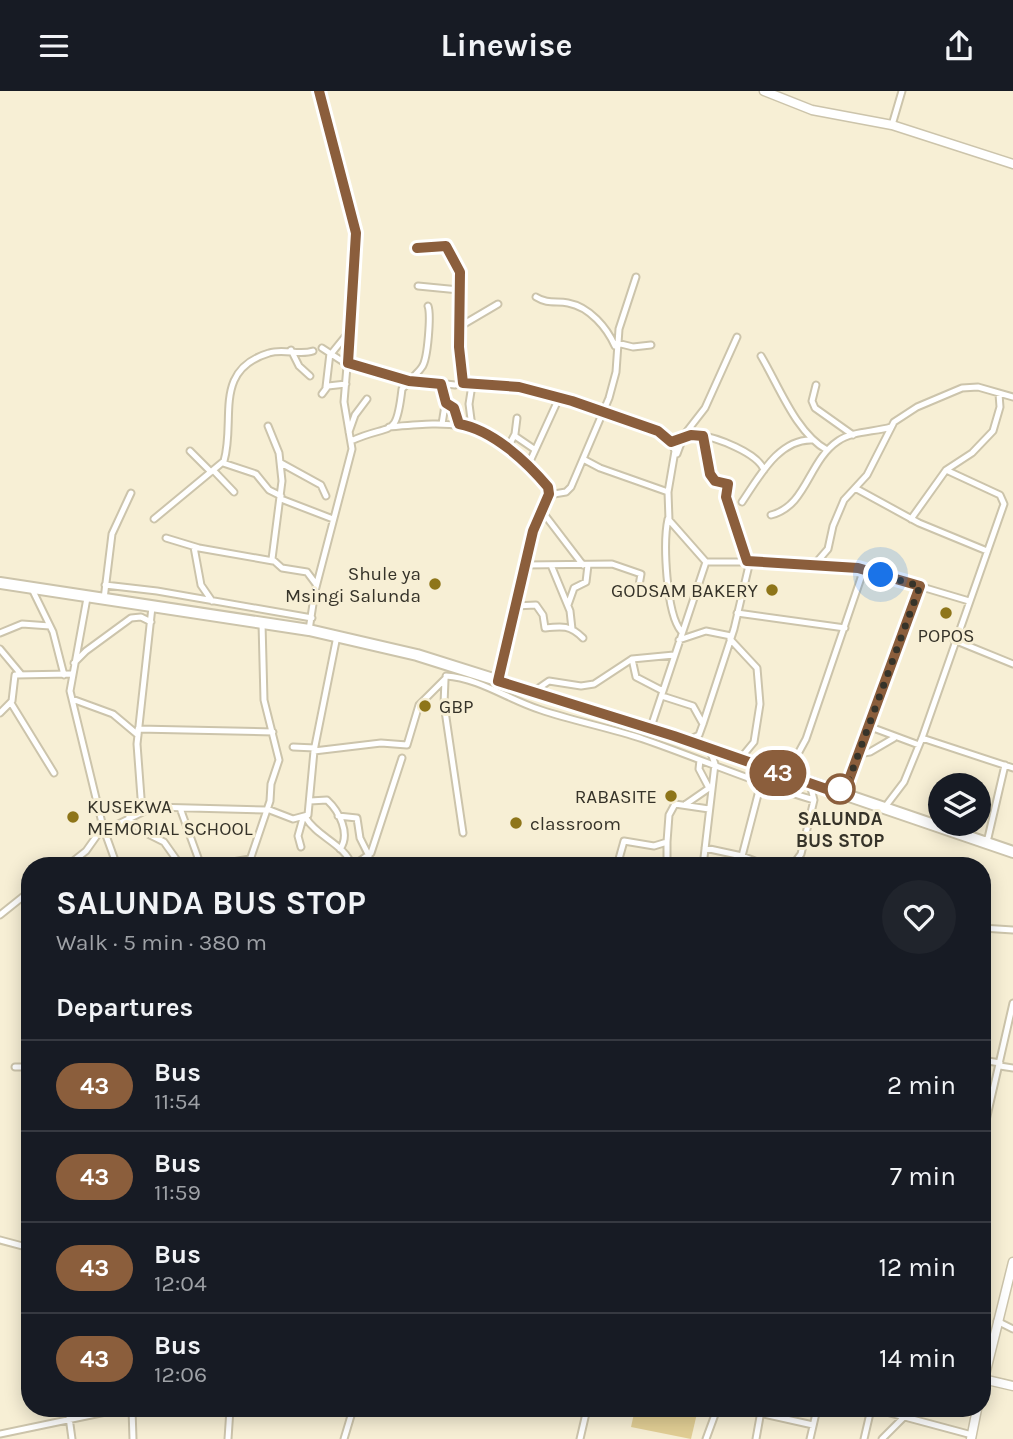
<!DOCTYPE html>
<meta charset="utf-8">
<style>
body{margin:0;font-family:Karla,sans-serif;background:#20242c;color:#f1f3f6;height:100vh;display:flex;flex-direction:column;font-size:26px;white-space:nowrap}
*{box-sizing:border-box;margin:0}
p{font-size:23px;color:#9ea1a6}
.icon{flex:none;width:38px;height:38px;fill:none;stroke:currentColor;stroke-width:2;stroke-linecap:round;stroke-linejoin:round}
.map{position:relative;flex:1;overflow:hidden}
.panel{position:absolute;left:21px;top:766px;width:970px;height:560px;display:flex;flex-direction:column;background:#171b24;border-radius:28px;box-shadow:0 4px 18px #0003}
.panel>*{flex:none}
.badge{padding:0 14px;border-radius:23px;font-size:24px;line-height:46px}
.fabs{position:absolute;left:928px;top:682px;display:grid;gap:14px}
.fabs a{display:grid;place-items:center;width:63px;height:63px;border-radius:50%;background:#171b24;box-shadow:0 4px 18px #0003;font-size:35px}
.you{position:absolute;width:35px;height:35px;margin:-18px;border:5px solid #fff;border-radius:50%;background:#1a73e8;box-shadow:0 0 0 10px #1a73e833}
.map>.badge{position:absolute;translate:-50% -50%;box-shadow:0 0 0 4px #fff}
h2{padding:0 35px;font-size:26px;line-height:63px}
.round{display:grid;place-items:center;flex:none;width:74px;height:74px;border-radius:37px;background:#20242c}
.overview{display:flex;align-items:center;justify-content:space-between;height:119px;padding:0 35px}
h1{font-size:33px;font-weight:700;line-height:52px}
ul{padding:0;list-style:none}
li{display:flex;align-items:center;gap:21px;height:91px;padding:0 35px;border-top:2px solid #363941}
li div{flex:1}
li b{display:block;font-size:26px}
li em{font-style:normal}
li .badge{min-width:77px;font-weight:700;text-align:center}
header{display:flex;justify-content:space-between;align-items:center;height:91px;padding:0 35px;background:#171b24;font-size:32px;font-weight:700}
.map>svg:first-child{display:block}
</style>
<header><svg class="icon" aria-label="menu" viewBox="0 0 24 24"><path d="M4 6h16M4 12h16M4 18h16"/></svg>Linewise<svg class="icon" aria-label="share" viewBox="0 0 24 24"><path d="M12 15V3M7 8l5-5 5 5M5 13v7h14v-7"/></svg></header>
<div class="map">
<svg width="1013" height="1348" viewBox="0 0 1013 1348">
<rect width="100%" height="100%" fill="#f7efd5"/>
<path fill="#e1ce94" d="M 635,1318 L 698,1318 L 691,1348 L 631,1336 Z"/>
<g fill="none" stroke-linecap="round" stroke-linejoin="round">
<defs>
<path id="street" d="M 892,34 L 902,0
M 418,195 L 459,199
M 536,206 C 547,213 556,210 568,212 C 590,216 607,237 615,255
M 464,233 L 498,213
M 617,252 L 633,256 L 651,254
M 322,257 L 348,274
M 291,259 L 299,275 L 310,285
M 331,263 L 348,242
M 761,265 C 779,295 796,342 827,359
M 348,272 L 409,290
M 411,289 C 414,284 419,281 422,276 C 428,268 431,223 428,215
M 463,292 L 519,296 L 603,319 L 658,340 L 671,350 L 675,360 L 668,401 L 669,429 L 706,471
M 441,293 L 446,308 L 442,333
M 472,294 L 469,313 L 472,336
M 816,294 L 812,310 L 815,317 L 853,344
M 326,296 L 330,262
M 322,303 L 328,295 L 346,293
M 446,312 L 454,317 L 459,333
M 268,335 L 279,362 L 282,390 L 272,468 L 282,477 L 307,481 L 316,493
M 389,336 C 449,331 474,327 520,370 C 529,379 540,387 548,396 L 549,403 L 533,440 L 498,590
M 349,341 L 355,324 L 367,308
M 515,345 L 534,358
M 703,345 L 710,383 L 715,389 L 728,393 L 726,406 L 747,470
M 351,350 C 392,331 396,350 402,298 L 411,289 L 455,294 L 464,291 C 464,280 460,269 459,258 C 458,228 469,179 446,155 L 417,157
M 671,350 C 680,349 689,343 698,344 C 716,346 758,362 764,379
M 507,358 L 515,343 L 517,327
M 190,360 L 211,381
M 677,363 L 684,344 L 705,317 L 737,246
M 583,368 L 600,377 L 668,401
M 223,372 L 256,383 L 269,399 L 281,405
M 281,372 L 321,394 L 326,405
M 527,377 L 559,307
M 214,380 L 234,401
M 855,397 L 919,432 L 987,460
M 548,404 L 566,401 L 571,396 L 609,307 L 616,281 L 619,238 L 636,186
M 281,408 L 333,428
M 742,411 C 759,386 779,347 813,349
M 541,419 L 583,474
M 771,424 C 807,415 808,370 838,350 C 852,340 875,341 891,336
M 154,428 L 224,370 C 236,329 212,279 269,262 C 284,257 299,265 313,260
M 668,428 C 663,451 666,522 681,540
M 911,428 L 946,379 L 972,362 L 993,340 L 1000,316 L 999,303
M 166,447 L 199,457 L 273,470
M 194,456 L 201,494 L 212,510
M 815,473 L 828,458 L 833,435 L 844,409 L 867,384 L 894,331 L 917,316 L 962,297 L 978,296 L 1013,306
M 525,474 L 612,473 L 641,483 L 638,500
M 551,474 L 570,520 L 572,538
M 105,494 L 157,500 L 312,527
M 32,498 L 53,541 L 64,584
M 87,507 L 70,600 L 103,736 L 117,775
M 104,508 L 112,443 L 131,402
M 568,514 L 574,497 L 586,491 L 588,474
M 515,515 L 536,514 L 543,524 L 545,537 C 562,535 570,534 583,547
M 737,522 L 845,537
M 309,539 L 315,500 L 352,358 L 344,311 L 357,156 L 352,120 L 319,0
M 0,542 L 22,533 L 50,535
M 730,548 L 757,577 L 760,613 L 754,651 L 740,668
M 679,549 L 706,540 L 731,545
M 954,549 L 1013,573
M 0,558 L 20,582
M 632,568 L 636,586 L 663,600
M 74,572 L 86,560 L 131,527 L 141,526 L 151,531
M 446,585 C 479,587 509,609 541,619 C 574,630 610,637 643,648 C 701,668 755,692 814,709
M 445,589 L 444,613 L 463,742
M 533,601 L 549,590 L 581,595 L 594,593 L 632,568 L 674,564
M 662,605 L 693,615 L 703,633
M 72,608 L 113,623 L 138,644
M 11,612 L 54,682
M 0,622 L 12,610 L 15,584 L 71,583
M 868,635 L 919,654
M 138,638 L 273,641
M 650,639 L 706,471 L 789,471 L 858,477 L 969,510
M 922,647 L 1013,677
M 691,648 L 699,644 L 703,633 L 734,538 L 750,470
M 293,656 L 315,657
M 314,660 L 381,652 L 407,654 L 419,614 L 445,588
M 858,663 L 870,661 L 894,647
M 700,669 L 699,678 L 709,697
M 787,683 L 806,648 L 864,478
M 837,700 L 847,694 L 920,495
M 310,710 L 327,709 C 339,720 351,743 340,758
M 686,713 L 712,695
M 885,716 L 904,691 L 922,647 L 1004,413 L 1000,404 L 946,379
M 180,717 L 201,775
M 267,718 L 293,728 L 308,724 L 314,660 L 337,545
M 142,720 L 137,653 L 152,516
M 338,725 L 357,727 L 360,747 L 369,765
M 129,726 L 140,739 L 164,751 L 181,775
M 306,727 C 317,746 345,753 352,775
M 104,740 L 153,716 L 266,719
M 982,749 L 988,747 L 1005,674
M 301,756 L 298,745 L 303,727
M 705,757 L 742,765 L 768,775
M 742,765 L 761,692
M 67,775 L 86,760 L 103,736
M 209,775 L 250,768
M 248,775 L 270,710 L 271,693 L 279,669 L 264,609 L 262,532
M 353,775 L 371,762 L 402,667
M 617,775 L 624,750 L 654,755 L 667,751 L 669,724 L 675,713 L 709,718
M 667,775 L 667,751
M 703,775 L 715,673 L 709,657
M 792,775 L 801,763 L 814,709 L 810,693
M 0,824 L 30,800
M 982,837 L 1013,839
M 982,969 L 1000,972
M 1000,975 L 1013,977
M 15,976 L 30,976
M 982,1047 L 1013,912
M 0,1149 L 30,1157
M 997,1230 L 1013,1238
M 132,1318 L 133,1348
M 384,1318 L 425,1318
M 741,1318 L 813,1334
M 875,1318 L 972,1344
M 69,1326 L 72,1348
M 0,1343 L 120,1318
M 228,1348 L 230,1318
M 344,1348 L 353,1318
M 580,1348 L 587,1318
M 706,1348 L 717,1318
M 756,1348 L 761,1320
M 810,1348 L 817,1318
M 864,1348 L 871,1318
M 882,1348 L 904,1326"/>
<path id="secondary" d="M 764,0 L 812,19 L 892,34 L 1013,73
M 983,1288 L 1013,1295
M 982,1296 L 1013,1171
M 971,1348 L 977,1318"/>
<path id="highway" d="M 0,492 L 309,539 L 417,564 L 674,645 L 1013,761"/>
</defs>
<use href="#street" stroke="#ccc4ab" stroke-width="9"/>
<use href="#secondary" stroke="#ccc4ab" stroke-width="11"/>
<use href="#highway" stroke="#ccc4ab" stroke-width="14"/>
<use href="#street" stroke="#fff" stroke-width="5"/>
<use href="#secondary" stroke="#fff" stroke-width="8"/>
<use href="#highway" stroke="#fff" stroke-width="10"/>
</g>
<g fill="none" stroke-linecap="round" stroke-linejoin="round">
<defs>
<path id="line" d="M 319,0 L 356,142 L 348,272 L 409,290 L 441,293 L 446,312 L 454,317 L 459,333 C 493,339 527,371 548,396 L 549,403 L 533,440 L 498,590 L 674,645 L 835,701 L 847,694 L 920,495 L 858,477 L 747,470 L 726,406 L 728,393 L 715,390 L 710,383 L 703,345 L 691,344 L 671,351 L 658,340 L 572,310 L 519,296 L 463,292 L 459,256 L 460,181 L 446,155 L 417,157"/>
</defs>
<use href="#line" stroke="#fff" stroke-width="16"/>
<use href="#line" stroke="#8b5e3c" stroke-width="10"/>
<path stroke="#363329" stroke-width="7" stroke-dasharray="0 12.6" d="M 840,698 L 835,701 L 847,694 L 920,495 L 881,484"/>
</g>
<g fill="#8e7519" stroke="#f7efd5" stroke-width="2.5">
<circle cx="435" cy="493" r="7"/>
<circle cx="772" cy="499" r="7"/>
<circle cx="946" cy="522" r="7"/>
<circle cx="425" cy="615" r="7"/>
<circle cx="671" cy="705" r="7"/>
<circle cx="73" cy="726" r="7"/>
<circle cx="516" cy="732" r="7"/>
</g>
<circle fill="#fff" stroke="#8b5e3c" stroke-width="3.5" cx="840" cy="698" r="14"/>
<g text-anchor="middle" stroke-width="6" stroke-linejoin="round" paint-order="stroke">
<g font-size="19" fill="#363329" stroke="#f7efd5" text-anchor="end">
<text x="421" y="489">Shule ya<tspan x="421" dy="22">Msingi Salunda</tspan></text>
<text x="758" y="506">GODSAM BAKERY</text>
<text x="946" y="551" text-anchor="middle">POPOS</text>
<text x="439" y="622" text-anchor="start">GBP</text>
<text x="657" y="712">RABASITE</text>
<text x="87" y="722" text-anchor="start">KUSEKWA<tspan x="87" dy="22">MEMORIAL SCHOOL</tspan></text>
<text x="530" y="739" text-anchor="start">classroom</text>
</g>
<g font-size="19" font-weight="bold" fill="#363329" stroke="#f7efd5">
<text x="840" y="734">SALUNDA<tspan x="840" dy="22">BUS STOP</tspan></text>
</g>
</g>
</svg>
<div class="fabs">
<a><svg class="icon" aria-label="layers" viewBox="0 0 24 24"><path d="M12 4l9 5-9 5-9-5zM3 14l9 5 9-5"/></svg></a>
</div>
<div class="you" style="left:881px;top:484px"></div>
<b class="badge" style="left:778px;top:682px;background:#8b5e3c;color:#fff">43</b>
<section class="panel">
<div class="overview"><div><h1>SALUNDA BUS STOP</h1><p>Walk · 5 min · 380 m</p></div><a class="round"><svg class="icon" aria-label="heart" viewBox="0 0 24 24"><path d="M12 20l-8-8c-3-5 5-10 8-4 3-6 11-1 8 4z"/></svg></a></div>
<h2>Departures</h2>
<ul>
<li><span class="badge" style="background:#8b5e3c;color:#fff">43</span><div><b>Bus</b><p>11:54</p></div><em>2 min</em></li>
<li><span class="badge" style="background:#8b5e3c;color:#fff">43</span><div><b>Bus</b><p>11:59</p></div><em>7 min</em></li>
<li><span class="badge" style="background:#8b5e3c;color:#fff">43</span><div><b>Bus</b><p>12:04</p></div><em>12 min</em></li>
<li><span class="badge" style="background:#8b5e3c;color:#fff">43</span><div><b>Bus</b><p>12:06</p></div><em>14 min</em></li>
</ul>
</section>
</div>
